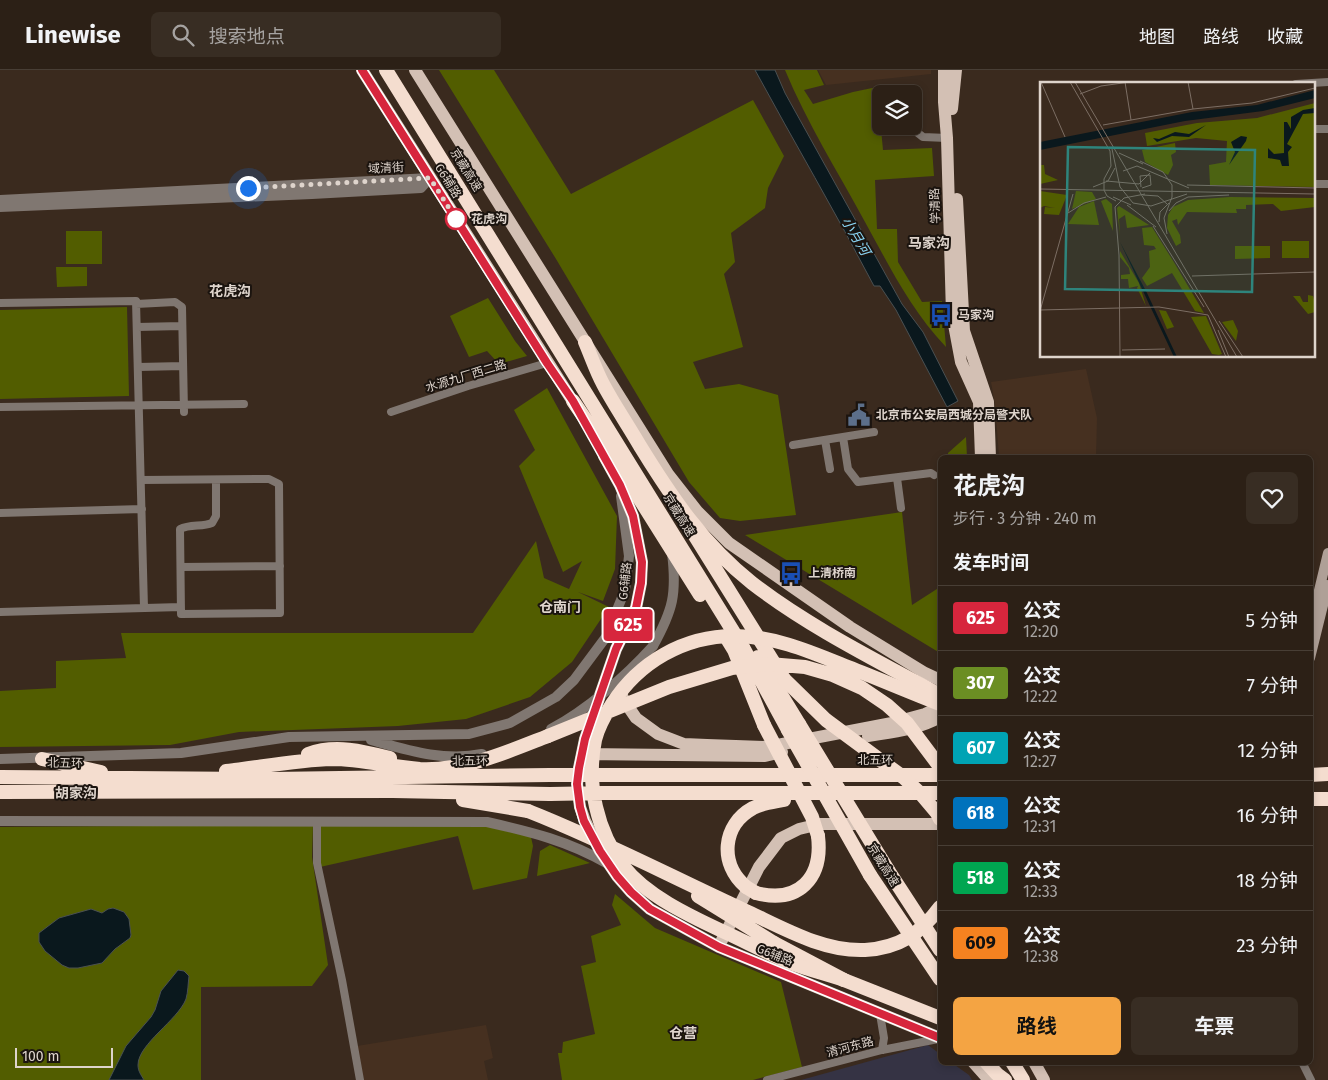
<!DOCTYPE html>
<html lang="zh">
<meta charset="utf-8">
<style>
body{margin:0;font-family:"Fira Sans","Noto Sans SC",sans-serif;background:#382d23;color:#f1f3f6;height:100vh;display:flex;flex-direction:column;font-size:19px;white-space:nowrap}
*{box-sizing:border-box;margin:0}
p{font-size:16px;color:#a6a3a1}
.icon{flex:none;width:28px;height:28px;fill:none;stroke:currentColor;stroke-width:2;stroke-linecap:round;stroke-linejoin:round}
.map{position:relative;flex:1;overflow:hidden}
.details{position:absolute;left:938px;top:385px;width:375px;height:610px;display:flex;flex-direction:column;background:#2c2016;border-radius:8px;box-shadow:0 2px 8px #0003,0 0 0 1px #483e35}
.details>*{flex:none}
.badge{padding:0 10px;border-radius:4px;font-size:18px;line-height:32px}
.controls{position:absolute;left:872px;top:15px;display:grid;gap:10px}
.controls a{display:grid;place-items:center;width:50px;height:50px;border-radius:8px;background:#2c2016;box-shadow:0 2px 8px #0003,0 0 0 1px #483e35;font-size:25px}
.scale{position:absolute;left:15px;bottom:12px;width:98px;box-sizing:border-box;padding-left:5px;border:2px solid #ded4cc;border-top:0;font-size:14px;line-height:18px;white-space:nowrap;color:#ded4cc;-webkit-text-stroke:4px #1b140f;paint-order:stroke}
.you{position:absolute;width:25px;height:25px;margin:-12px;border:4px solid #fff;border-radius:50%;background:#1a73e8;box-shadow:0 0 0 8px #1a73e833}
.map>.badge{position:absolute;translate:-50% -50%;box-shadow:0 0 0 2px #fff}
h2{padding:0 15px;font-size:19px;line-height:45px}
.round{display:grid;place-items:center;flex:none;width:52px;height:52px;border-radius:8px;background:#382d23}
.headline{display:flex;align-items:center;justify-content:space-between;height:85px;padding:0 15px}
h1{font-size:24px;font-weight:700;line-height:38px}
.button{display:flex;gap:10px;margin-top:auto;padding:10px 15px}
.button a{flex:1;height:58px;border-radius:8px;background:#f4a443;color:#111;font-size:20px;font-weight:700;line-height:58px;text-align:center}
.button a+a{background:#382d23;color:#f1f3f6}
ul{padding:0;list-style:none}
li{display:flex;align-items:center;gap:15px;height:65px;padding:0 15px;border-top:1px solid #483e35}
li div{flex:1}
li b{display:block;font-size:19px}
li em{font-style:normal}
li .badge{min-width:55px;font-weight:700;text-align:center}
header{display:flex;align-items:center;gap:30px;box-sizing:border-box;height:70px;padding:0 25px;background:#2c2016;border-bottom:1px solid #483e35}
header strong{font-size:24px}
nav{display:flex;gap:28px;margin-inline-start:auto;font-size:18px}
.search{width:350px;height:45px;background:#382d23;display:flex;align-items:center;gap:12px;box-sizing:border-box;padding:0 18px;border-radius:8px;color:#a6a3a1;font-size:19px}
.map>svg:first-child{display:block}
</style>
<header>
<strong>Linewise</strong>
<div class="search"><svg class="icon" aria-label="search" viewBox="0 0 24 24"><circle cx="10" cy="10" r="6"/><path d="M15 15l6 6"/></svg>搜索地点</div>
<nav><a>地图</a><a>路线</a><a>收藏</a></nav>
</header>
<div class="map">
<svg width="1328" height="1010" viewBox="0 0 1328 1010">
<rect width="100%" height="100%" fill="#3a2a1e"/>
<path fill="#463020" d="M 818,0 L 931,0 L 931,4 L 826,15 Z
M 1086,299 L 1097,348 L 1096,387 L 999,387 L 995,334 L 991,312 Z
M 486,955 L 493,988 L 484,991 L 488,1010 L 364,1010 L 357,976 Z"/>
<path fill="#353344" d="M 928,975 L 940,984 L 940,992 L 952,993 L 969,1005 L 972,1010 L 801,1010 Z"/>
<path fill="#525d00" d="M 439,0 L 494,0 L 571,124 L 753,30 L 784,86 L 768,118 L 765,138 L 731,163 L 735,192 L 724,204 L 743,277 L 693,292 L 705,319 L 739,314 L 778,325 L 796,445 L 740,451 L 720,448 L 689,412 L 556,189 Z
M 785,0 L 817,0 L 824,15 L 804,20 L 813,34 L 853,22 L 877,17 L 883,80 L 932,78 L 934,106 L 875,110 L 877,159 L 897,159 L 898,192 L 922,232 L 942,231 L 946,277 C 910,239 890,197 865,152 C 838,102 807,53 785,0 Z
M 66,161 L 102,161 L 102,194 L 66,194 Z
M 56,197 L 87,197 L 87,216 L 57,217 Z
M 488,228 L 515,271 L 527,286 L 499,294 L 487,281 L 469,287 L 450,246 Z
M 127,237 L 129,326 L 0,329 L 0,240 Z
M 547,318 L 617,446 L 615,499 L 603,531 L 578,522 L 609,537 L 572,592 L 530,627 L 466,649 L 398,656 L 239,662 L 170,675 L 0,677 L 0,621 L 56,618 L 56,591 L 126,588 L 121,563 L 473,563 L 536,471 L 544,508 L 569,519 L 582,491 L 563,502 L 519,396 L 535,380 L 514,340 Z
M 966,367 L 967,387 L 948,387 L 948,383 Z
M 902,442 L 912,535 L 940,517 L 940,583 L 745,465 Z
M 313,755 L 312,787 L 328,895 L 312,916 L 201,917 L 201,1010 L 0,1010 L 0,757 Z
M 319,756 L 485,756 L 531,767 L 533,776 L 527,808 L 473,820 L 458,766 L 320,797 Z
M 550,775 L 590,793 L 537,806 L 540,781 Z
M 615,824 L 655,858 L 781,912 L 802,997 L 753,1010 L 562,1010 L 558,983 L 562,983 L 563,972 L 595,964 L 581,896 L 596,892 L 591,866 L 621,855 L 612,835 Z"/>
<path fill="#0a181d" stroke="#4a5052" d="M 755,0 L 775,0 L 785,23 L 902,234 L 923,262 L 958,331 L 947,337 L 896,240 L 880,216 L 874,216 C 836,143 794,72 755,0 Z
M 113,838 L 124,842 L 129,849 L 131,865 L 130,868 L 115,879 L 102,893 L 78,898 L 69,898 L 62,895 L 45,881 L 39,872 L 39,863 L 59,848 L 91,839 L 102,843 L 108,839 Z
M 178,900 L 184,901 L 189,906 C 188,914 188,922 186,929 C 178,950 138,974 138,995 C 138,1001 141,1005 144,1010 L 109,1010 L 126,976 L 151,947 L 155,940 L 161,921 Z"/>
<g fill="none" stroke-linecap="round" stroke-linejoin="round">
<path stroke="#807771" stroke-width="8" d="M 1296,14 L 1328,12
M 909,56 L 923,67 L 947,68
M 1314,59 L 1328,59
M 1314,114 L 1328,114
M 0,233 L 136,231 L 144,538
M 136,234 L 175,232 L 182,237 L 184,342
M 137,257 L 182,256
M 138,297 L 183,296
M 0,337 L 244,334
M 391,342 L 468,316 L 547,293
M 843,367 L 848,399 L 858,412 L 931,403 L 934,405
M 825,370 L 830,399
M 793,375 L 874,362
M 897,408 L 901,438
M 141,410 L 269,409 L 279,414 L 280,543 L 181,544 L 180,459 C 190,454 202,457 212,453 L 216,446 L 216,410
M 0,443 L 142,439
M 181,497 L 280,496
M 0,542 L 181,537
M 317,751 L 317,793 L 342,910 L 360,1010
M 880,944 L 884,968 L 882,980
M 1302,992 L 1311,1010
M 767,1010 L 882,980 L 938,969"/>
<path stroke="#807771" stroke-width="10" d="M 0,130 L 430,108
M 0,137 L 312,124 L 421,118 L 430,108
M 653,576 C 673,540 677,524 672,483
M 371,670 C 407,680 444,692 482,684
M 0,689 L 181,683 L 289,667 L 469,664 L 510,653 L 556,627 L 574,610 L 606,567 L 625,520 L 629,486 L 621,426
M 0,751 L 487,752 C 531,762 569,771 608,794"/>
<path stroke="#afa097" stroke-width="10" d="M 1310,558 L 1328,483
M 1310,588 L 1328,515"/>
<path stroke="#d3c0b4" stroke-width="12" d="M 362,0 L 577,338
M 415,0 L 668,404 L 697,441 L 729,473 L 850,557 L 925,603 L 940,610
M 944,0 L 944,32 L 947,68 L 952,244 L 961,292 L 979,332 L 981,388
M 952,39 L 956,0
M 957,129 L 964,261 L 988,332 L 990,388
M 604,386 L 620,415 L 633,446 L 642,492 L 641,513 L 636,538 L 616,579 L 585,669 L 579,698 L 577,714 L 580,737 L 585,751 L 600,781 L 617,806 L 631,822 L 650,839 L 719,877 L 940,968
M 622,626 L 625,632 L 636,648 L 658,664 L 684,674 L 707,675 L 767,677 L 892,653 L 925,644 L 940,637
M 868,666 C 893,662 917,660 940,647
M 584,684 L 765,686 L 782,682
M 722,870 L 759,797 L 781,768 L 799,759 L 820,754 L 940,754
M 973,992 L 989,1010
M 1034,992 L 1044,1010"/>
<path stroke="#f4ddcf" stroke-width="14" d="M 386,0 L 744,579 L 788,660
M 585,272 C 591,286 596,301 603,314 C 614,335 628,355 640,376 C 672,428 703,474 752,513 C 809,557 876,590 940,625
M 573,331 L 639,428 L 700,525
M 695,466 L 784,609
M 726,567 L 734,580 L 764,655
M 758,587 L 799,654
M 308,684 C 335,674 363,681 390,688
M 42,689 L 101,702
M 226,701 C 261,697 297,690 332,689 C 361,689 391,697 420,699 C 465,701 507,682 548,666
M 604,705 L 940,705
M 1310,705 L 1328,704
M 0,707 L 272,709 L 550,705
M 0,722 L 393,721 L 550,724
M 603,723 L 940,723
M 1310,729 L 1328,729
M 463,730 L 528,741
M 888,800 L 940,880
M 870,805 L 940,909
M 746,817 C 719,794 722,755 753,738 C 763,733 774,732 784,730
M 756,823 C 799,834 823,808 818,766
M 774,873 L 844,910 L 940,948
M 986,992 L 997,1004 L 1005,1010
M 1012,992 L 1023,1010"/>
<path stroke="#807771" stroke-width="10" d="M 551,659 C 587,640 626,606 653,576"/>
<path stroke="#f4ddcf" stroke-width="14" d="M 784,609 L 826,650 L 903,707 L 921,724 L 937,743 L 940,749
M 799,654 L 888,800
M 764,655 L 812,747 L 818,766
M 788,660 L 870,805
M 548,666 L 669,617 L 732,598 L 769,594 L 805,597 L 833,605 L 862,618 L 887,635 L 907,653 L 940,697
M 550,705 L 604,705
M 550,724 L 603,723
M 528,741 C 602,770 672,807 744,840 C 781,857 823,882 865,880 C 899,878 920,864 940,837
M 746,817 L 756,823
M 698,826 L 774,873
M 844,910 C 826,904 806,899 788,892 C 765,882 742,870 720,860 C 688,845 646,825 624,797 C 597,762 586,714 595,670 C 598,657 605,645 612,634 C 639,592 684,566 734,566 C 775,566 811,582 848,597 C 879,609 909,622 940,634"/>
</g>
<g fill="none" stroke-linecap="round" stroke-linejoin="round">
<defs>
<path id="line" d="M 362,0 L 547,293 L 573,331 L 620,415 L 633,446 L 642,492 L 641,513 L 636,538 L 616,579 L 585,669 L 579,698 L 577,714 L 580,737 L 584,751 L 600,781 L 617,806 L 631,822 L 650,839 L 719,877 L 940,968"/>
</defs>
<use href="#line" stroke="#fff" stroke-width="11"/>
<use href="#line" stroke="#d7263d" stroke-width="8"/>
<path stroke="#ded4cc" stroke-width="5" stroke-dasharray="0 9" d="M 248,118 L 430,108 L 456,149"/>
</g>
<defs>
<symbol id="bus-bare" viewBox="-9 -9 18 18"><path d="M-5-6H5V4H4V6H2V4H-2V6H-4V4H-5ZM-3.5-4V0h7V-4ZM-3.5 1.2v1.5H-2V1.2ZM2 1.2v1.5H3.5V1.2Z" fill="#1a4fb4" stroke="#1b140f" stroke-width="2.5" paint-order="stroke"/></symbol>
<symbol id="civic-bare" viewBox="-9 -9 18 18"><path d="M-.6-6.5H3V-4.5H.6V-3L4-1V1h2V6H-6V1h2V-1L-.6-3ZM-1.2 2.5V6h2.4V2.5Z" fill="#5c6f8a" stroke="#1b140f" stroke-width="2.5" paint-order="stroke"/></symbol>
</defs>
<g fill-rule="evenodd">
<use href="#bus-bare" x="925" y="229" width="32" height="32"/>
<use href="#civic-bare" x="843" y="329" width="32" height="32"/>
<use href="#bus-bare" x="775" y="487" width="32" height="32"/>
</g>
<circle fill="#fff" stroke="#d7263d" stroke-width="2.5" cx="456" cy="149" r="10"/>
<g text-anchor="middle" stroke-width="4" stroke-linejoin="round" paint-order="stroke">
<g font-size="12" fill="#ded4cc" stroke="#1b140f">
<text transform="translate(386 98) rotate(-3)" y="4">域清街</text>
<text transform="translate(466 100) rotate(58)" y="4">京藏高速</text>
<text transform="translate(448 111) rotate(58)" y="4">G6辅路</text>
<text transform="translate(935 136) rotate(-92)" y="4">学清路</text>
<text transform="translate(466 306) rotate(-17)" y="4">水源九厂西二路</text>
<text transform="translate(679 445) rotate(58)" y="4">京藏高速</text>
<text transform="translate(625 511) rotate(-84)" y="4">G6辅路</text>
<text x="875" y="694">北五环</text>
<text transform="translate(470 691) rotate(-1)" y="4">北五环</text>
<text transform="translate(65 693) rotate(1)" y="4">北五环</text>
<text transform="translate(883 795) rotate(58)" y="4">京藏高速</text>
<text transform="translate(775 885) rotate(22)" y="4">G6辅路</text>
<text transform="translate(850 977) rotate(-15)" y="4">清河东路</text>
</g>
<g font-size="12" font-weight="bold" fill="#ded4cc" stroke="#1b140f" text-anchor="start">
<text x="471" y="153">花虎沟</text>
</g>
<g font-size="12" font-weight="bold" fill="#ded4cc" stroke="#1b140f" text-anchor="start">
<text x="958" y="249">马家沟</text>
<text x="876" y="349">北京市公安局西城分局警犬队</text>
<text x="808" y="507">上清桥南</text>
</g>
<g font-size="14" font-style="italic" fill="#89d4f3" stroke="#1b140f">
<text transform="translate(856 166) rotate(59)" y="5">小月河</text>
</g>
<g font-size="14" font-weight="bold" fill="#ded4cc" stroke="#1b140f">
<text x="929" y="178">马家沟</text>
<text x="230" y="226">花虎沟</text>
<text x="560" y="542">仓南门</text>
<text x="76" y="728">胡家沟</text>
<text x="683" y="968">仓营</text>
</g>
</g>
<g transform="translate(1040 12)">
<rect width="275" height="275" fill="#3a2a1e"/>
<path d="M 275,21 L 275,105 L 170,103 L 169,83 L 186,80 L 187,59 L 156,56 L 107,64 L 105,51 L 157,41 L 217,36 ZM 135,61 L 136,70 L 131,73 L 133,83 L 128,93 L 105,80 L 102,68 ZM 0,83 L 4,83 L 5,92 L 18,98 L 0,102 ZM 0,109 L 27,113 L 19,133 L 4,132 L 5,125 L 15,126 L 4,124 L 0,126 ZM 36,109 L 52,110 L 56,117 L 32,127 ZM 190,115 L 275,116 L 275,125 L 241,129 L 233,122 L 206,123 L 206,127 L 196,127 L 197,131 L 147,130 L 138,143 L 137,137 L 132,139 L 140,153 L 141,161 L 136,164 L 127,146 L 128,133 L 133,125 L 148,118 ZM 66,117 L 72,122 L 73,149 L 61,119 ZM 54,119 L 59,143 L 28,142 L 39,125 ZM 79,124 L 109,143 L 87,146 L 85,133 L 79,137 L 80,154 L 77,126 ZM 112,145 L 135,182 L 164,231 L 155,229 L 132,191 L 107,204 L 102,196 L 110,185 L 109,169 L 116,167 L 114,164 L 104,163 L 102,146 ZM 242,159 L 269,159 L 269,176 L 242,176 ZM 195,164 L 230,164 L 230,176 L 195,177 ZM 80,169 L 99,201 L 106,224 L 97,206 L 98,204 L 89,206 L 88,197 L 81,197 L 81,193 L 90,192 L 89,186 L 80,175 ZM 268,213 L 273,214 L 275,221 L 275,230 L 268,232 L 253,214 L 260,214 L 263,220 L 268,220 ZM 119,228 L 126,229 L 134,245 L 127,247 ZM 166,234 L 182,272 L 179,273 L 172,272 L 151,235 ZM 193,238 L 198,249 L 196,259 L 182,240 Z" fill="#525d00"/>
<path d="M 275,8 L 275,16 L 223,29 L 145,39 L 0,68 L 0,60 L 152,30 L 217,23 ZM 275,26 L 275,31 L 263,32 L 247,62 L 252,65 L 248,70 L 249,84 L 242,84 L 240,78 L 228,76 L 228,66 L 234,72 L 244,71 L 244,40 L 247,40 L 251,47 L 251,35 L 263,28 ZM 166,43 L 149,55 L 132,54 L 117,60 L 113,56 L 119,57 L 135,50 L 149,52 ZM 201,54 L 207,55 L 206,59 L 189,83 L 195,70 L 191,60 ZM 80,160 L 107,211 L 137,275 L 134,275 Z" fill="#0a181d"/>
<path fill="none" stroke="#7c6e64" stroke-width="1" d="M 1,0 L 25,55M 30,0 L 70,69 L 71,84 L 64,97 L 64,108 L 67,114 L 76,119M 35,0 L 197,275M 85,0 L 91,38M 148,0 L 153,27M 40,12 L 61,4 L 90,0M 63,43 L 153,27 L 212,21 L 275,6M 72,67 L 80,105 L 93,121 L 111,124 L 147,112M 79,71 L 103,82M 100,79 L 123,90 L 132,103 L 132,115 L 124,136 L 127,152M 83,89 L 97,84 L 149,106M 66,99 L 99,102 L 110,91M 147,103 L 275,106M 53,105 L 68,99 L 75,86M 101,105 L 100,94 L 110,93 L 111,103 L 102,106M 0,107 L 275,112M 103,113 L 118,114 L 127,122M 73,115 L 91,123M 87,123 L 116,145M 129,129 L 136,121 L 148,115 L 189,113M 28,131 L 44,121 L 66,115M 119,140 L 120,130 L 129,121M 113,144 L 164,225M 152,194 L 275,190M 0,228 L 119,225 L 168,233M 0,229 L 33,112M 168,233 L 186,275M 179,239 L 203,275M 178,248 L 189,275M 82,268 L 125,267M 80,275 L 79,173 L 75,125 L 84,116 L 105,112"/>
<path fill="#2e847c" fill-opacity="0.15" stroke="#2e847c" stroke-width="2.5" d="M 28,65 L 215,68 L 212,210 L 25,207 Z"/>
<rect width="275" height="275" fill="none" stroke="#ded4cc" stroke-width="2.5"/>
</g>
</svg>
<div class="controls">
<a><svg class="icon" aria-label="layers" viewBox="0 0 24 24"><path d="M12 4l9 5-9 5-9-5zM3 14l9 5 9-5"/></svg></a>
</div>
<div class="scale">100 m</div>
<div class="you" style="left:248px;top:118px"></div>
<b class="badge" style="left:628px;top:555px;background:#d7263d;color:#fff">625</b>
<section class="details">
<div class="headline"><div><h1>花虎沟</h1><p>步行 · 3 分钟 · 240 m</p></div><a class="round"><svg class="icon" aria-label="heart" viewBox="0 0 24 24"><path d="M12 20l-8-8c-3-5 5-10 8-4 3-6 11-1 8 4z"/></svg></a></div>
<h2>发车时间</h2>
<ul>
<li><span class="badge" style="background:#d7263d;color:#fff">625</span><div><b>公交</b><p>12:20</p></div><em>5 分钟</em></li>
<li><span class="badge" style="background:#6b8e23;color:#fff">307</span><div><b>公交</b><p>12:22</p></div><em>7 分钟</em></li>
<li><span class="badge" style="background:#00a3b4;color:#fff">607</span><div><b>公交</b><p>12:27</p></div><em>12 分钟</em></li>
<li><span class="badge" style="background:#0072bc;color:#fff">618</span><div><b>公交</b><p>12:31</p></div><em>16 分钟</em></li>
<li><span class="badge" style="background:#00a651;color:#fff">518</span><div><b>公交</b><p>12:33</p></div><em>18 分钟</em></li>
<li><span class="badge" style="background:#f58220;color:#111">609</span><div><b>公交</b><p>12:38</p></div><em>23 分钟</em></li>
</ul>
<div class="button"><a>路线</a><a>车票</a></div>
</section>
</div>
